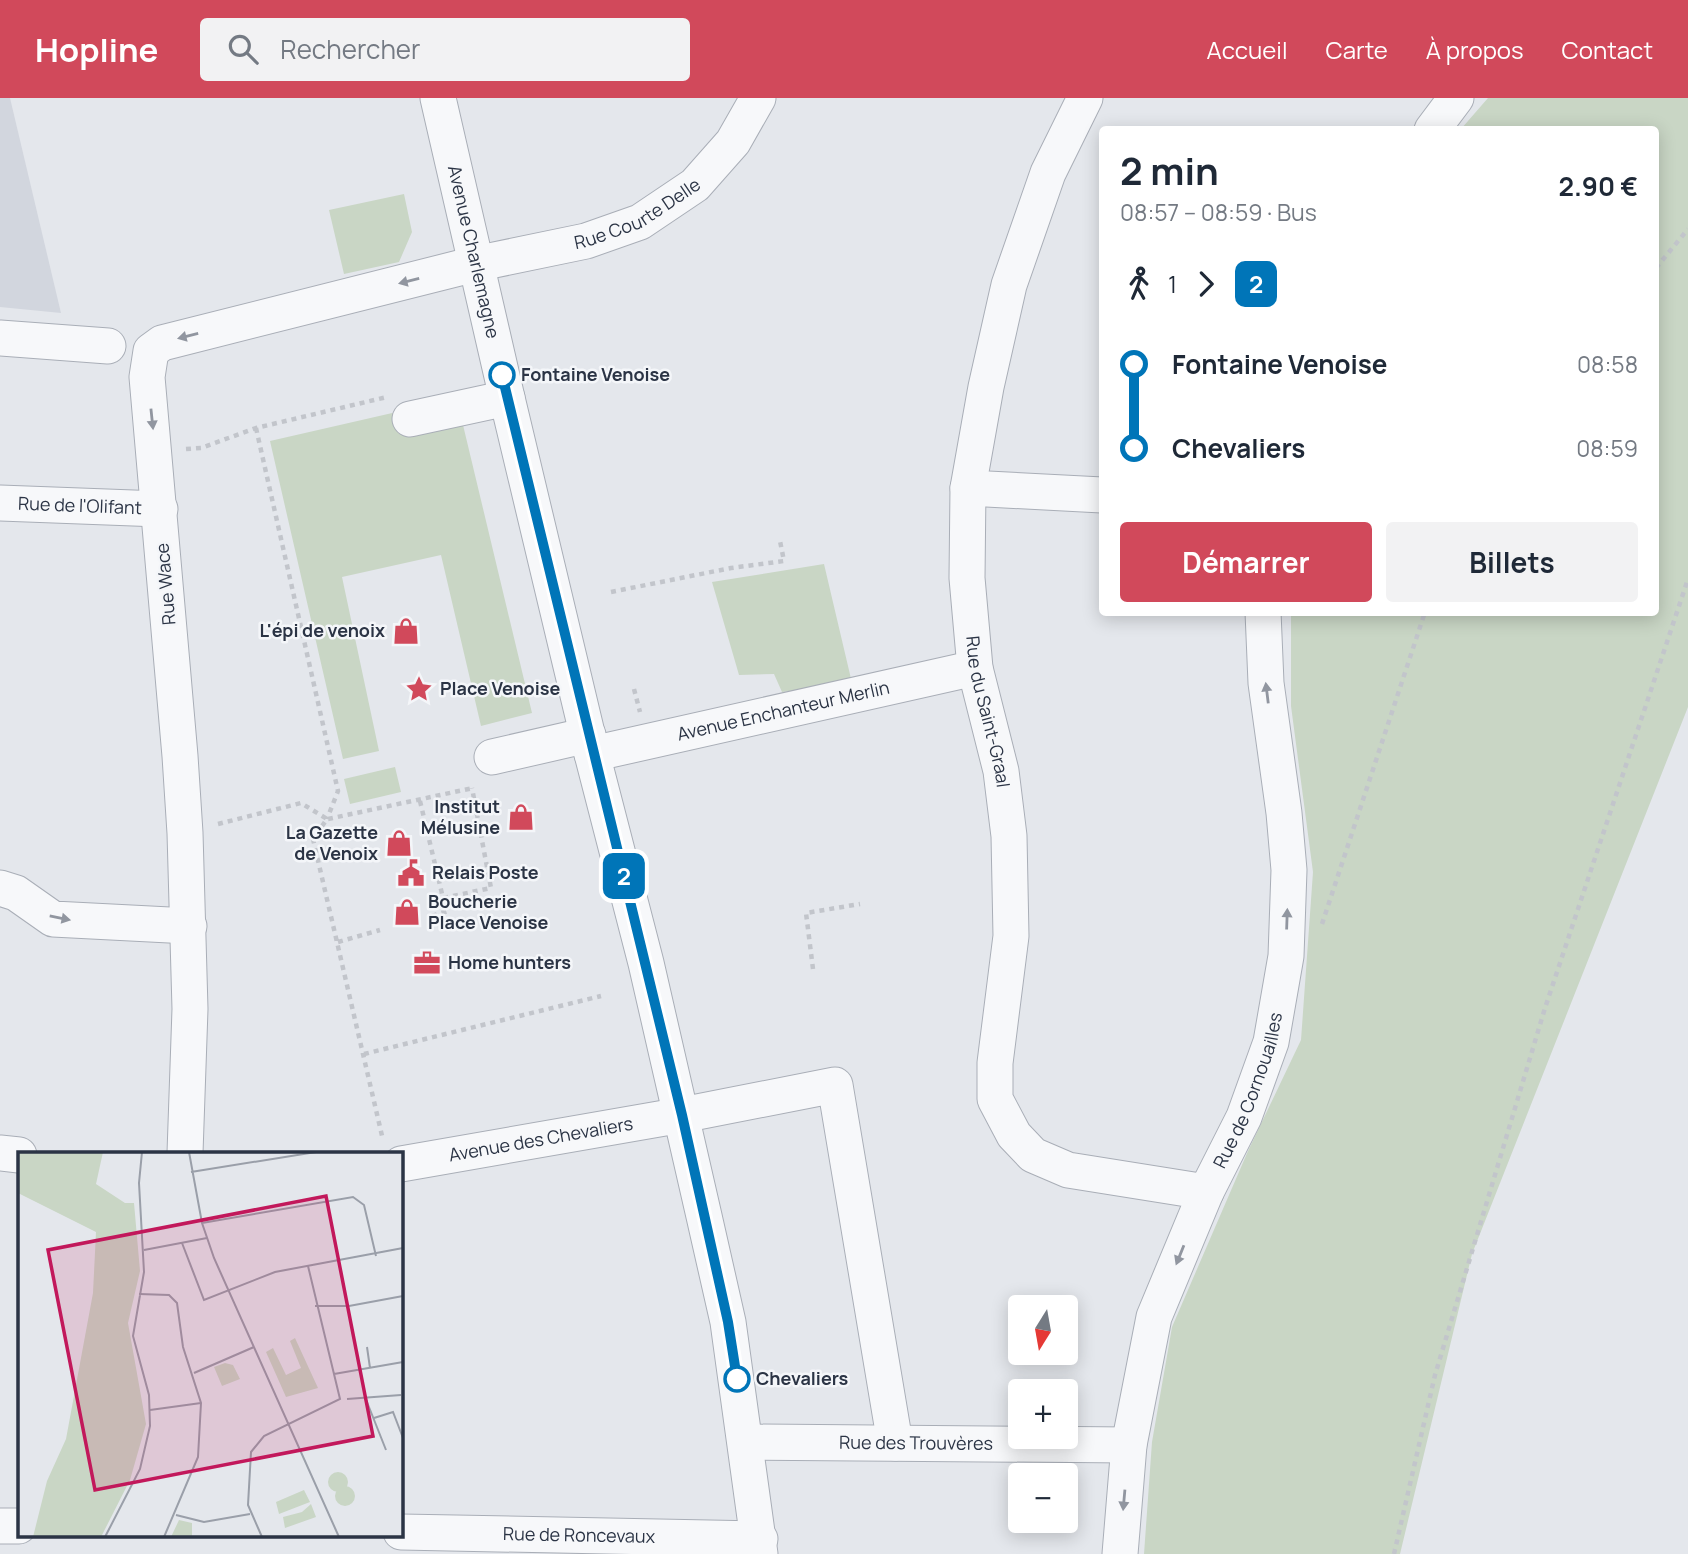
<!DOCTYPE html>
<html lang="fr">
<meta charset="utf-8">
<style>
body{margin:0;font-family:Manrope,sans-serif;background:#f2f2f3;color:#1f2937;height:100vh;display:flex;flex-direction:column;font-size:26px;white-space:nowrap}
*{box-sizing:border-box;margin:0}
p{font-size:23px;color:#747a83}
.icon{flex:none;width:38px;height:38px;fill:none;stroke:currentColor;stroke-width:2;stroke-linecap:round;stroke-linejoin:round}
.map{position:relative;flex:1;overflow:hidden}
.drawer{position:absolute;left:1099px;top:28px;width:560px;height:490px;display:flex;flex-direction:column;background:#fff;border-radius:7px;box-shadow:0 4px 18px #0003}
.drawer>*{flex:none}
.badge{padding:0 14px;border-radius:10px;font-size:24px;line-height:46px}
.needle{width:46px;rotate:191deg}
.fabs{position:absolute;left:1008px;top:1197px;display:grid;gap:14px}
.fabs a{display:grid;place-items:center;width:70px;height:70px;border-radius:7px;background:#fff;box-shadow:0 4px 18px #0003;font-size:35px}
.map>.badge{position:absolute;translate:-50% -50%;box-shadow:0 0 0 4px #fff}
.legs{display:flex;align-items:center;gap:10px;height:77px;padding:0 21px;font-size:23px}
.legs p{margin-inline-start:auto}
.head{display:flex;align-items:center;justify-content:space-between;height:119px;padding:0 21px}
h1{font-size:38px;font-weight:700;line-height:52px}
.primary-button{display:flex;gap:14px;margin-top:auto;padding:14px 21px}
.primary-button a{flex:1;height:80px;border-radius:7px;background:#d1495b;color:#fff;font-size:28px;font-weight:700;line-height:80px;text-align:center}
.primary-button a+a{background:#f2f2f3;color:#1f2937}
ul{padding:0 21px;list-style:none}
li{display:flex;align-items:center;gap:24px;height:84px;font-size:26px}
li i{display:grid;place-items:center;width:10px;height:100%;margin:0 9px;background:currentColor}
li i::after{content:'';width:18px;height:18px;margin:-9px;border:5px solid;border-radius:50%;background:#fff}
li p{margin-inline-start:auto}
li:first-child i{background:linear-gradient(#0000 50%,currentColor 0)}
li:last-child i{background:linear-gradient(currentColor 50%,#0000 0)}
header{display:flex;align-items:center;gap:42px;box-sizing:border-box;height:98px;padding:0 35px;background:#d1495b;color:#fff}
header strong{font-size:33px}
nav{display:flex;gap:38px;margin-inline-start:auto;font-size:24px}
.search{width:490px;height:63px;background:#f2f2f3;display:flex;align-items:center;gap:18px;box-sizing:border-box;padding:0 24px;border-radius:7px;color:#747a83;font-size:26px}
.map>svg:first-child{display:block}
</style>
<header>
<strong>Hopline</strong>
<div class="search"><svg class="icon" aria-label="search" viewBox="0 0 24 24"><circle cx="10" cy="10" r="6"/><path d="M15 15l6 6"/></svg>Rechercher</div>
<nav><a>Accueil</a><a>Carte</a><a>À propos</a><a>Contact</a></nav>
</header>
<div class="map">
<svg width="1688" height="1456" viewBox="0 0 1688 1456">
<rect width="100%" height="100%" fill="#e4e7ec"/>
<path fill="#d2d6de" d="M 0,0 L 10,0 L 61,215 L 0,209 Z"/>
<path fill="#c9d6c5" d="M 1488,0 L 1688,0 L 1688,609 L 1472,1156 L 1400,1456 L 1144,1456 L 1152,1344 L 1172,1229 L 1248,1053 L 1301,942 L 1313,774 L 1291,608 L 1291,515 L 1656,514 L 1656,32 L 1461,31 Z
M 404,96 L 412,134 L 399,164 L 344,176 L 329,112 Z
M 401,313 L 463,327 L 532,615 L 481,628 L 441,457 L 342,479 L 379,653 L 343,661 L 270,343 Z
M 824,466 L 852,585 L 782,594 L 774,576 L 739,577 L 712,484 Z
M 395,669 L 401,694 L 350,706 L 344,681 Z"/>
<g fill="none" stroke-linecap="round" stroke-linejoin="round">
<defs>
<g id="minor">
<path id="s1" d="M 438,0 L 507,300 L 592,656 L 646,865 L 704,1118 L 728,1224 L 760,1456"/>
<path id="s2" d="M 1085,0 L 1048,75 L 1009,187 L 986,289 L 968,390 L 967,480 L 975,570 L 1001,673 L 1009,738 L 1011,838 L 995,965 L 995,1001 L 1014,1037 L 1033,1057 L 1068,1072 L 1206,1094"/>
<path d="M 1432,32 L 1456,0"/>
<path d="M 0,240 L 108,248"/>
<path d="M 410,321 L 507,300"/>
<path d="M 968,390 L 1102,397"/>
<path id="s3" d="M 0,405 L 160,411"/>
<path id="s4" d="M 592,656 L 975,570"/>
<path d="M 492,659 L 588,637"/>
<path d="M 0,790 L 16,795 L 53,821 L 189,828"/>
<path d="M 0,1055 L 19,1057"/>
<path id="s5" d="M 185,1055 L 190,911 L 185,735 L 180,658 L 147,279 L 151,253 L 162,245 L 475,166 L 586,143 L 640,124 L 695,87 L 733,44 L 758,0"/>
<path id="s6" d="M 401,1066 L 682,1017 L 835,987 L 895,1345"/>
<path id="s7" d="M 746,1344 L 1129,1347"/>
<path d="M 0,1428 L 19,1428"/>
<path id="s8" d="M 401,1434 L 760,1441"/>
<path id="s9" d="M 1120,1456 L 1129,1347 L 1154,1219 L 1206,1094 L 1244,1019 L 1271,944 L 1286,858 L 1289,772 L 1284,715 L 1266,585 L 1263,514"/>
</g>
</defs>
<use href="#minor" stroke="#a9aeb7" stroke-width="37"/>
<path stroke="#c2c5cb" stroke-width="4.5" stroke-dasharray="5 5" stroke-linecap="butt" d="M 1656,170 L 1688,131
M 256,330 L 338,693 L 327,721
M 186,351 L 201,350 L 256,330 L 387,299
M 611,494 L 731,470 L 784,463 L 780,443
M 634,591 L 640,614
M 420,703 L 443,800 L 491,790 L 472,690
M 328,721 L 473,690
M 218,726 L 301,705 L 327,721 L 313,741 L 383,1042
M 432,818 L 448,813 L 443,800
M 1322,826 L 1425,514
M 338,844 L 380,832
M 813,871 L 806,815 L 860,806
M 364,956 L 601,898
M 1394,1456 L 1435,1277 L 1545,910 L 1688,481"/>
<use href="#minor" stroke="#f7f8fa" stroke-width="35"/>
</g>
<defs><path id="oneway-solid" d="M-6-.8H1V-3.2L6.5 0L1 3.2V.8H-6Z" transform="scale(1.75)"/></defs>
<g fill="#9196a0">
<use href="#oneway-solid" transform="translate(409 183) rotate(166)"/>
<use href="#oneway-solid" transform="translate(188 238) rotate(166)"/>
<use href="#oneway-solid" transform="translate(152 321) rotate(84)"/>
<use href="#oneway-solid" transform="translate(1267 595) rotate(-97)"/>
<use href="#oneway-solid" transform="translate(60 820) rotate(11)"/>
<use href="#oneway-solid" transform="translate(1287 821) rotate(-88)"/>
<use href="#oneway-solid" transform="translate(1180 1157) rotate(112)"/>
<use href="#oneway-solid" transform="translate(1124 1402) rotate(95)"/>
</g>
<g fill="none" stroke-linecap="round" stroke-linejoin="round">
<defs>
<path id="line-1" d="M 502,277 L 682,1017 L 728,1224 L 737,1281"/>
</defs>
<use href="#line-1" stroke="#fff" stroke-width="16"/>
<use href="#line-1" stroke="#0075b8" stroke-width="10"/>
</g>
<defs>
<symbol id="shop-bare" viewBox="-9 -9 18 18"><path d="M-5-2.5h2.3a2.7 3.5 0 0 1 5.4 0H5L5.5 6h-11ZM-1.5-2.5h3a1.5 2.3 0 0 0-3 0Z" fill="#d1495b" stroke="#f4f6f9" stroke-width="2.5" paint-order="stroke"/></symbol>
<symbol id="sight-bare" viewBox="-9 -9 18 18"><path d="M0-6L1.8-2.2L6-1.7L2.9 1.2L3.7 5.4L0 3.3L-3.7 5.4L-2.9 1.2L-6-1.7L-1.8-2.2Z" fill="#d1495b" stroke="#f4f6f9" stroke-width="2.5" paint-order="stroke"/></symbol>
<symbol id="civic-bare" viewBox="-9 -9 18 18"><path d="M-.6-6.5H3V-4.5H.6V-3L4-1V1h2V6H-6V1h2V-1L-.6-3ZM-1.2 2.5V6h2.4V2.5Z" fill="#d1495b" stroke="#f4f6f9" stroke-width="2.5" paint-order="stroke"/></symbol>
<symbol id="office-bare" viewBox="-9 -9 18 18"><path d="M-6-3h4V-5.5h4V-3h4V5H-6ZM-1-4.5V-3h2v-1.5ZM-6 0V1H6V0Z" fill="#d1495b" stroke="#f4f6f9" stroke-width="2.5" paint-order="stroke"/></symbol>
</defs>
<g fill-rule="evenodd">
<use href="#shop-bare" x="387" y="514" width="38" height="38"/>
<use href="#sight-bare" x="400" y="572" width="38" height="38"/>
<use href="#shop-bare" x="502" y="700" width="38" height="38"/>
<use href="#shop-bare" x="380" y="726" width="38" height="38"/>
<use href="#civic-bare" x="392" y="756" width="38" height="38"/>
<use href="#shop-bare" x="388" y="795" width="38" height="38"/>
<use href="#office-bare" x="408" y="846" width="38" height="38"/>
</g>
<g fill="#fff" stroke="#0075b8" stroke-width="3.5">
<circle cx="502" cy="277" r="12"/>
<circle cx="737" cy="1281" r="12"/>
</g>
<g text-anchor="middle" stroke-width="5" stroke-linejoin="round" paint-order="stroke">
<g font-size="18" fill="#2b3445" stroke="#f4f6f9">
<text dy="6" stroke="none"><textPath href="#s5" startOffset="1312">Rue Courte Delle</textPath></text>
<text dy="6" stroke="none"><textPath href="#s1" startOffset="158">Avenue Charlemagne</textPath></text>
<text dy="6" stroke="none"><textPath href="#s3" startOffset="80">Rue de l'Olifant</textPath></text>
<text transform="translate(166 486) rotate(-95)" y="6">Rue Wace</text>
<text dy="6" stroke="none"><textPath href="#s4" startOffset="196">Avenue Enchanteur Merlin</textPath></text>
<text dy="6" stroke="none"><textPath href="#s2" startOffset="635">Rue du Saint-Graal</textPath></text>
<text dy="6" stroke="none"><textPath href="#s9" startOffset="486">Rue de Cornouailles</textPath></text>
<text dy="6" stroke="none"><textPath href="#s6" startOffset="142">Avenue des Chevaliers</textPath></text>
<text dy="6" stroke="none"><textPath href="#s7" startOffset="170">Rue des Trouvères</textPath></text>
<text dy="6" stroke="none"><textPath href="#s8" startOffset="178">Rue de Roncevaux</textPath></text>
</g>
<g font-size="18" font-weight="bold" fill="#2b3445" stroke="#f4f6f9" text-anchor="start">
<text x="521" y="283">Fontaine Venoise</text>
<text x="756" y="1287">Chevaliers</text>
</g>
<g font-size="18" font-weight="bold" fill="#2b3445" stroke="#f4f6f9" text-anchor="start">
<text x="385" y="539" text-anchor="end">L'épi de venoix</text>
<text x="440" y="597">Place Venoise</text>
<text x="500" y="715" text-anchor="end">Institut<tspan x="500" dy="21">Mélusine</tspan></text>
<text x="378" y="741" text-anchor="end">La Gazette<tspan x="378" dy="21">de Venoix</tspan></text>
<text x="432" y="781">Relais Poste</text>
<text x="428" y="810">Boucherie<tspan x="428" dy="21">Place Venoise</tspan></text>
<text x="448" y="871">Home hunters</text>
</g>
</g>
<g transform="translate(18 1054)">
<rect width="385" height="385" fill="#e4e7ec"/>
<path d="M 0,0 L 85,0 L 78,32 L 107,51 L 116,51 L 122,119 L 110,171 L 128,272 L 112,328 L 83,385 L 15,385 L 29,329 L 48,287 L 75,141 L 78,80 L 0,41 ZM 277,186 L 300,236 L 268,245 L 248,200 L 255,196 L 268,223 L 283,216 L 272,189 ZM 207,211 L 215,213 L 222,227 L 204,234 L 196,215 ZM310 330a10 10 0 1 1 20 0a10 10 0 1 1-20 0ZM317 344a10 10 0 1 1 20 0a10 10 0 1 1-20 0ZM 286,338 L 292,350 L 261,362 L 258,350 ZM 293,352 L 298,365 L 267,376 L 265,365 L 284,360 ZM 161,368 L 174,371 L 174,385 L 153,385 Z" fill="#c9d6c5"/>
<path fill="none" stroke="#9a9fa9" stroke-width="2" d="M 171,0 L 184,71 L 196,106 L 321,385M 173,20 L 298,0M 184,71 L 335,45 L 346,53 L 358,104M 164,91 L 186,148 L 257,120 L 385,96M 126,98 L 189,86M 121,142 L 151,143 L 159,151 L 165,195 L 183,251 L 180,305 L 146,385M 297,154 L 331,154 L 385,144M 349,195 L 352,216M 176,221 L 236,195M 316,222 L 385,210M 347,245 L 368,298M 329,247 L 383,243M 132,258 L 183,251M 356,266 L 375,260 L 385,286M 158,363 L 186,370 L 232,362M 87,385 L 122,317 L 132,274 L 131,243 L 115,184 L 126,120 L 121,31 L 124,0M 244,385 L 230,353 L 233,300 L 246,284 L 322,247 L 290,114"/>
<path fill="#c2185b" fill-opacity="0.15" stroke="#c2185b" stroke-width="3.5" d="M 308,44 L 355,284 L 77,338 L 30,98 Z"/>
<rect width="385" height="385" fill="none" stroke="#2b3445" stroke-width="3.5"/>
</g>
</svg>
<div class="fabs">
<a><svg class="needle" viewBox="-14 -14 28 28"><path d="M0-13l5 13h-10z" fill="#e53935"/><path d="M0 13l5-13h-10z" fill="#747a83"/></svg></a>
<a>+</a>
<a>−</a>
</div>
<b class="badge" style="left:624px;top:778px;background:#0075b8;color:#fff">2</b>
<section class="drawer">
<div class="head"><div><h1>2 min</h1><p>08:57 – 08:59 · Bus</p></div><b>2.90 €</b></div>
<div class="legs"><svg class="icon" aria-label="walk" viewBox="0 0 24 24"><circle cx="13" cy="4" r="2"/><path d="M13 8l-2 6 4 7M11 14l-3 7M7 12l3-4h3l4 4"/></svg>1<svg class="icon" aria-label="forward" viewBox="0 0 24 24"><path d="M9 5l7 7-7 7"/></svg><b class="badge" style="background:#0075b8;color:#fff">2</b></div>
<ul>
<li><i style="color:#0075b8"></i><b>Fontaine Venoise</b><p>08:58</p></li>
<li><i style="color:#0075b8"></i><b>Chevaliers</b><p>08:59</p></li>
</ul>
<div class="primary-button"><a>Démarrer</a><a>Billets</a></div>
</section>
</div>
